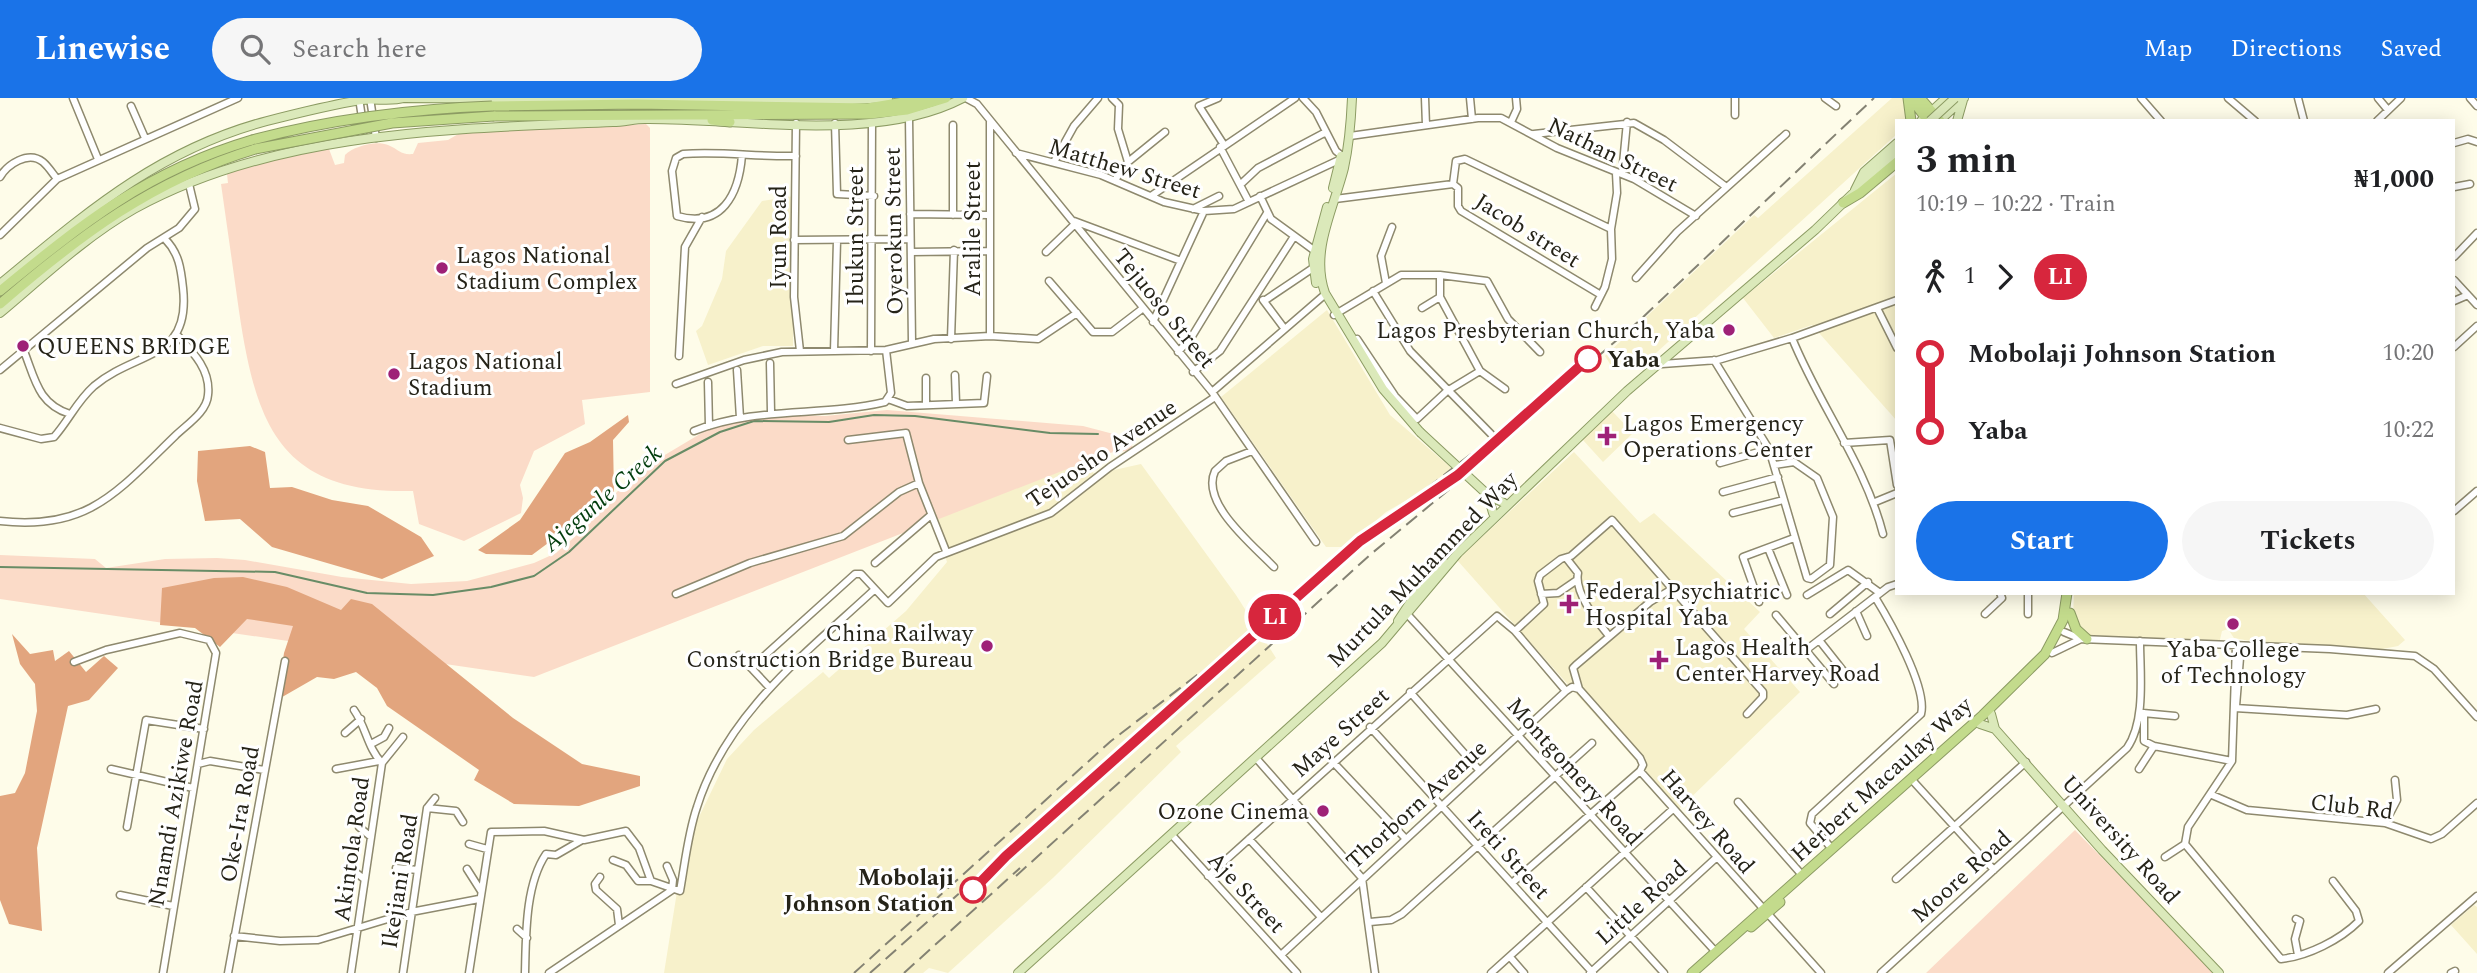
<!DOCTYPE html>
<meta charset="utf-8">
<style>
body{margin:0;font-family:Spectral,serif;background:#f6f6f6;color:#202124;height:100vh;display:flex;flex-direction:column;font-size:26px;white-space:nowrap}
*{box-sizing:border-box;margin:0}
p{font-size:23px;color:#757577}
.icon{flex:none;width:38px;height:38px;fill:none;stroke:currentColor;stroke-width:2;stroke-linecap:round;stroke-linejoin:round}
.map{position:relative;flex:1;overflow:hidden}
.side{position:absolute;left:1895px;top:21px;width:560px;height:476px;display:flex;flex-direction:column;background:#fff;border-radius:0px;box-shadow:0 4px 18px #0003}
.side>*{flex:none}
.badge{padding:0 14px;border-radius:23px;font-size:24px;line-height:46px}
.map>.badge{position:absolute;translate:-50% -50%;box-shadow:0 0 0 4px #fff}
.legs{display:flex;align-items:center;gap:10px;height:77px;padding:0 21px;font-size:23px}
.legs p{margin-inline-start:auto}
.head{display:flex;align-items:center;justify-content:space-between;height:119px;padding:0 21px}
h1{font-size:38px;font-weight:700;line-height:52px}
.action{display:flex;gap:14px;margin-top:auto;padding:14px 21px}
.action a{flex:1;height:80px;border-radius:42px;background:#1a73e8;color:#fff;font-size:28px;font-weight:700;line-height:80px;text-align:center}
.action a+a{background:#f6f6f6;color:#202124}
ul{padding:0 21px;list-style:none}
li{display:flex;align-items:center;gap:24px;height:77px;font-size:26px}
li i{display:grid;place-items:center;width:10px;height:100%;margin:0 9px;background:currentColor}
li i::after{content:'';width:18px;height:18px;margin:-9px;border:5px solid;border-radius:50%;background:#fff}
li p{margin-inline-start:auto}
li:first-child i{background:linear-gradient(#0000 50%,currentColor 0)}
li:last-child i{background:linear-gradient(currentColor 50%,#0000 0)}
header{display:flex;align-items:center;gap:42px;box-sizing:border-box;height:98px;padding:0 35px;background:#1a73e8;color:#fff}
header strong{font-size:33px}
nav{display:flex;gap:38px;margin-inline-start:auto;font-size:24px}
.search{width:490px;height:63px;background:#f6f6f6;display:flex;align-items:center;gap:18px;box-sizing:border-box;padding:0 24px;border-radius:38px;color:#757577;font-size:26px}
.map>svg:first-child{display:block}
</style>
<header>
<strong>Linewise</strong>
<div class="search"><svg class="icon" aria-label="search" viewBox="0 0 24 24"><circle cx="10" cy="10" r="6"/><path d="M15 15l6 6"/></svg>Search here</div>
<nav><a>Map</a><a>Directions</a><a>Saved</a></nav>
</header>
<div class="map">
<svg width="2477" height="875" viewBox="0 0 2477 875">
<rect width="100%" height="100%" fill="#fefce9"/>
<path fill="#f7f1cb" d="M 1892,0 L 1903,0 L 1905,9 L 1905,23 L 1897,23 L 1897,36 L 1656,255 L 1612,269 L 1605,258 L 1754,117 L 1758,120 Z
M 1897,75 L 1897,323 L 1812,227 L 1774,240 L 1743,200 Z
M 794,98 L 793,248 L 763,248 L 708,267 L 696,233 L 702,228 L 722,181 L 726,153 L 762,103 Z
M 1327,212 L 1390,317 L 1456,374 L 1386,414 L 1345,449 L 1326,449 L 1221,299 Z
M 1612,313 L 1633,335 L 1603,364 L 1582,341 Z
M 904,330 L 1037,346 L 1096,376 L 1141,366 L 1236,497 L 1276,560 L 1176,648 L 1181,654 L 1054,779 L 948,875 L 929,870 L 923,875 L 664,875 L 684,750 L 727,661 L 754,632 L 823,574 L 829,580 L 906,513 L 947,464 Z
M 1574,354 L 1640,425 L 1654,415 L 1760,514 L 1744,531 L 1800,594 L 1679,711 L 1457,462 Z
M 2074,495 L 2363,495 L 2405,542 L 2398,548 L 2372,553 L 2277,548 L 2234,540 L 2228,531 L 2222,533 L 2219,546 L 2089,538 L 2082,537 L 2073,518 Z
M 2474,807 L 2477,809 L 2477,856 L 2451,827 Z"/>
<path fill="#fbdbc8" d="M 646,26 L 650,30 L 650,294 L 582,302 L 585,326 L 534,353 L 520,387 L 523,400 L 521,415 L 464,443 L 419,426 L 413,393 C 281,396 256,328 239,213 C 233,170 227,128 221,86 L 228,85 L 227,76 L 267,63 L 329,51 L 335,67 L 344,65 L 345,57 C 354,48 376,42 388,47 C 400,52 400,57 413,56 L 418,45 L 448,42 L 460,35 Z
M 887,312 L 1083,328 L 1125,339 L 1135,352 L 1108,355 L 534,579 L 0,501 L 0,457 L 95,461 L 106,470 L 165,461 L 217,460 L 245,462 L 342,479 L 411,486 L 467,483 L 534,465 L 556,455 L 584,431 L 633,376 L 710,330 L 767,316 L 825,318 Z
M 2075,732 L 2214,875 L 1926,875 Z"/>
<path fill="#e2a57e" d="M 628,317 L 629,324 L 613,342 L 614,396 L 532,457 L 486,456 L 478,452 L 520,422 L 565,355 L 590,344 Z
M 250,348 L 265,354 L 270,390 L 292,389 L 332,402 L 368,408 L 421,439 L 434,458 L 382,481 L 272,449 L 240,421 L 205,423 L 197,383 L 198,353 Z
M 243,479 L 287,489 L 341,512 L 351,501 L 372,506 L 513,620 L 582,666 L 640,678 L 640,688 L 579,708 L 514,706 L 474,682 L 479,672 L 387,608 L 377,590 L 356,574 L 334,581 L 317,579 L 277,602 L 284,555 L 293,528 L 247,521 L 220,549 L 195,530 L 160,527 L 162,490 L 214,480 Z
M 12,536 L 30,556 L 53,552 L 55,563 L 69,553 L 86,574 L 104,558 L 118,570 L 89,602 L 68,608 L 37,750 L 42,833 L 9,826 L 0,802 L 0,698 L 15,695 L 25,675 L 37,613 L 35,586 L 20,566 Z"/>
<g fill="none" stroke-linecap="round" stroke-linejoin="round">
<path stroke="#688c66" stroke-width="2" d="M 0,469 L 275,474 L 367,495 L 433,497 L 491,489 L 534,478 L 569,454 L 665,363 L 720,334 L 754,323 L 829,324 L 874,317 L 915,318 L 1050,335 L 1098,336"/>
<defs>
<path id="minor" d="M 73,0 L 98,61
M 359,0 L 364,33
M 370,0 L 376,40
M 966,0 L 977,6 L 1212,294 L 1316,444
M 1112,0 L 1119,7 L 1118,31 L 1128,64 L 1115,82
M 1218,0 L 1199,8 L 1224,47
M 1303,0 L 1316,14 L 1336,53 L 1341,57
M 1425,0 L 1426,27
M 1470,0 L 1472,21
M 1825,0 L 1836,8
M 2141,0 L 2161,23
M 2228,0 L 2255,23
M 2298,0 L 2304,23
M 2378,0 L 2388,12
M 2470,0 L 2477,8
M 131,8 L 145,40
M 1735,17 L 1735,0
M 909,20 L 912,244
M 2377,23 L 2401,0
M 1511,24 L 1517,11 L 1516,0
M 796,25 L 794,199 L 800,253
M 835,25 L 837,96 L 874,98
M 953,27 L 953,117
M 1534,36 L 1634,25 L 1664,42 L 1725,88
M 1350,38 L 1478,20 L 1501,20 L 1557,50 L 1634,81 L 1696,118
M 2454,45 L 2468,41 L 2477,44
M 1220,49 L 1249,104
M 1016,55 L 1101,77 L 1164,104 L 1204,113 L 1234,111 L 1341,61
M 742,57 C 739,96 722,131 677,118 L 672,73 L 676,60 L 683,56 C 720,53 759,59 796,58
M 1054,64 L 1074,28 L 1098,0
M 1128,64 L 1165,34
M 1622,76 L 1627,24
M 0,79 C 7,67 28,52 43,64 C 48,68 53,76 57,81
M 1241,86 L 1258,70 L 1326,34
M 1453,86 L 1456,63 L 1465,61 L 1611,131
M 1453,86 L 1458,90 L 1458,108 L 1461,113 L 1601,197
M 2454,89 L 2470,86
M 1151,98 L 1295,0
M 1260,98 L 1271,121 L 1315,153
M 1335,101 L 1453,86
M 1193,111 L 1219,98
M 910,116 L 989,117
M 1074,123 L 1181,163
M 0,137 L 57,81 L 238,0
M 794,142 L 910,141
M 911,154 L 989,153
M 1046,154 L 1075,126
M 2454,159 L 2477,135
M 1440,177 L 1440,199 L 1480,273
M 1636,180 L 1677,134 L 1786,36
M 2454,182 L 2477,207
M 1049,183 L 1093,234 L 1112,234 L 1142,211
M 1386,185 L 1381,158 L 1392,129
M 1373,193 L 1410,253 L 1491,336
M 1263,202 L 1284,230
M 1264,203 L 1313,170
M 2454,203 L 2468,197
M 1595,209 L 1605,189 L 1612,161 L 1611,131 L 1617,95 L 1616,75
M 1422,210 L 1440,199
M 1877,210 L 1897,250
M 1334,217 L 1401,177 L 1440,177 L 1487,183 L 1508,221 L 1540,254
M 1153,224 L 1204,113
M 990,238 L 990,24
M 1792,240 C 1819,307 1865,366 1883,436
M 951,241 L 954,152
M 1357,241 L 1395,298 L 1417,321 L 1447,293 L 1480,273
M 2454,249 L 2477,228
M 24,253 C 35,281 38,306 70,316
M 834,253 L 837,143
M 871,253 L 872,24
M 1178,254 L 1191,240 L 1267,115
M 679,258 L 685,149 L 702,119
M 1714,262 L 1769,351 L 1807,480 L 1811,481 L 1830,467 L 1833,419 L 1817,380 L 1794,364 L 1775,367
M 770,265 L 771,314
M 1662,266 L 1718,262 L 1792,240 L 1897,202
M 0,272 L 147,150 L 179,130 L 195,111 L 189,86
M 737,272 L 740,320
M 1480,273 L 1505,291
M 1193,274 L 1220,253 L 1293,140
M 955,277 L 956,305
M 926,280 L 926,306
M 708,284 L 709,328
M 676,286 L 744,262 L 782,254 L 886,252 L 934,241 L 990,238 L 1038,241 L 1077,215
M 1212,294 L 1322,199
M 888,301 L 907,308 L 984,305 L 987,278
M 0,330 L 41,341 L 54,339 C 69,322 77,303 94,288 C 137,252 191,263 183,190 C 181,171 179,155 165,141
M 694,333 C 757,308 822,319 885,304 L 891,295 L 886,252
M 848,342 L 906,335 L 919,385
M 1844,345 L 1890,342 L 1897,387
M 1252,353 L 1226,363 L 1215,373 C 1200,405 1253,447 1274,469
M 1720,365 L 1769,351
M 1723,394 L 1778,379
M 1875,404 L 1897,395
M 2454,413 L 2477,393
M 1733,415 L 1783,402
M 0,423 C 88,433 117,394 175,338 C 186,327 207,314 208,297 C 211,272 193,254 177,237
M 1768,450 L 1787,497
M 1567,461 L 1578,475 C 1574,495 1597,523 1609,538
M 875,465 L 931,417
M 676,496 L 750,465 L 843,438 L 899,394 L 919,385 L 946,453
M 1541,496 L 1558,495 L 1577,482
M 1807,497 L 1848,472 L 1880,495
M 1759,504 L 1743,459 L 1794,440
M 1856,513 L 1867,538
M 1830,516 L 1868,484
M 1985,516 L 2002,500 L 2000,495
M 2028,516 L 2028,495
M 1408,517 L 1715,853
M 1776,517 L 1834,586
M 1515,533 L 1544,506 L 1538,483 L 1540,477 L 1561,461 L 1571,458 L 1612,422 L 1763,594 L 1763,599 L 1747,616
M 2064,534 L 2081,541 L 2330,551 L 2415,558 L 2434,571 L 2477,619
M 1819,542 L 1845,575
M 2236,548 L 2232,663 L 2188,729 L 2185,746 L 2281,861 C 2308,858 2340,842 2359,823 L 2356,813 L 2333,783
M 1806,552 L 1888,489 L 1897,486
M 2052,555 L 2081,541
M 739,557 L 769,589
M 74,564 L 106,552 L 180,535 L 209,542 L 216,555 L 163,875
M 751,570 L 855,476 L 861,476 L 888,505 L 936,459 L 1051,415 L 1110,369 L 1215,299
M 1579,591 L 1640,660 L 1643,667 L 1640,673 L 1649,683 L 1821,875
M 1579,591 L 1573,570 L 1576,567 L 1650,504 L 1672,491
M 1410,594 L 1479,672
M 2236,608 L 2241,548
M 2235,610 L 2347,617 L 2376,611
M 354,612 C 366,629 368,651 382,665
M 2143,615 L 2175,618
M 2144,615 L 2144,643 L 2154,648
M 1370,629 L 1593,875
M 345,635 L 361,621
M 371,646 L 384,639 L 389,630
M 1256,660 L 1362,780 L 1375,875
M 1333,664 L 1405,740
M 198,666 L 210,663 L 264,672
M 111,671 L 193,690
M 336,671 L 379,663
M 2139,671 L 2154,648 L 2232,663
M 1913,683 L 1994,772
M 2212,697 L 2247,712 L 2385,725 L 2431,741 L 2442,736 L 2477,705
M 1738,704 L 1802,777
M 427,710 L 456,713 L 463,724
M 2385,725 L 2397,702 L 2395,682
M 127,729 L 146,622 L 204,631
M 359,729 L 371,739
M 1171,736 L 1297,875
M 1249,741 L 1320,818
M 469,746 L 487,751
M 1832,751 L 1810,725 L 1812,716 L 1921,616 C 1928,590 1889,522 1875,499
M 2165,759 L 2185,746
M 613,762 L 626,767 L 638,783 L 651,783
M 396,770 L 418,772
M 467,771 L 481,793
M 354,773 L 364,781
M 1208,778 L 1497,518 L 1515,533 L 1566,593
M 600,779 L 595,786 L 596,792 L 617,811 L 619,827
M 1896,781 L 2026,664
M 1512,785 L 1640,673
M 1586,789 L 1664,875
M 120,797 L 173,808
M 2296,821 L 2300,823 L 2295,841 L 2298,857
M 1370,824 L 1391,822 L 1402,816 L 1592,645
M 517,831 L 527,840
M 234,838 L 280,843 L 318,842 L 411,814 L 479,801
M 1281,857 L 1566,593 L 1572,589 L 1579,591
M 1510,859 L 1524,875
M 228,875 L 285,563
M 351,875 L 382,665 L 403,639
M 403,875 L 427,710 L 435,700
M 469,875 L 491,734 L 544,733 L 584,742 L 626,733 L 639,750 L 651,783 L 680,793 C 685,765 688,735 697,709 C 726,616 806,555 874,492
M 525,875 C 526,838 525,787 546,756 L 556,757 L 582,742
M 549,875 L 672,792 L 673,782 L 667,768
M 1491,875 L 1673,711
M 1590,875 L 1717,759
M 1881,875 L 2127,650 C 2146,623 2140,575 2140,543
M 2388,875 L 2477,798
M 2451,875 L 2455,873"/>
<path id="major" d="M 1352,0 C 1351,23 1349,47 1344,70 C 1334,110 1310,153 1325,195 L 1383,291 L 1420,334
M 1921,23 L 1946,0
M 1939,23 L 1964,0
M 1957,23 L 1963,2
M 1333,90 L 1341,58
M 1855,92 L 1864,74 L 1897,45
M 1316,185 L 1313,161 L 1327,109
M 0,186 C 85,116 157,52 267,23 C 298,15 330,7 361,2 C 375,0 390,4 404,0 L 833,3 L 888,0
M 0,215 C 43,179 85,139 134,111 C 278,32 453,31 613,24 C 624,24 634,21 645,21 C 742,20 875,46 963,0
M 1488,397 L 1493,415
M 1488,397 L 1504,405
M 1398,523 L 1423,485 L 1443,463
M 1991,616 L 1995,631
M 1980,626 L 1995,631 L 2102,752 L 2219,875
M 1018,875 L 1382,545 L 1458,455 L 1627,293 L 1815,132 L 1897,53"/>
<path id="highway" d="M 1908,0 L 1911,23
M 1911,0 L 1928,23
M 1920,0 L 1940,23
M 492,8 L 637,6 L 868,10 L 927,0
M 494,18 L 870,16 L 907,12 L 946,0
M 712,22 L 730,24
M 1843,105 L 1860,95 L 1897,64
M 0,193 C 83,125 147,73 252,42
M 0,206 C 80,137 153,82 255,51
M 2070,515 L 2076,531 L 2087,541
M 1751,829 L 1780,804
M 1692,875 L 1983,617 L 2045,556 L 2063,522 L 2067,495"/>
</defs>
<use href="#minor" stroke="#8e896e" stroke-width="9"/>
<use href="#major" stroke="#8c9b63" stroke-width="10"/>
<use href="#highway" stroke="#8c9b63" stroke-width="11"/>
<use href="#minor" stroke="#fff" stroke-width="6"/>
<use href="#major" stroke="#dbe9ba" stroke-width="8"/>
<use href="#highway" stroke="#c3db8c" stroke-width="9"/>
<path stroke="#848273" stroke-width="2" stroke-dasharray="14 7" stroke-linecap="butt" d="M 1427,390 L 1488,343
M 1006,758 L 1360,443 L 1439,389
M 1016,778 L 1371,456 L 1463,380 L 1521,325 L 1640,222 L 1874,0
M 854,875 L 1111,643 L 1201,574
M 870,875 L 1011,749
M 904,875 L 1020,770"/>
<defs>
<path id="major-bridge" d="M 1930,23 L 1955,0
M 1420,334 L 1488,397"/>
<path id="highway-bridge" d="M 252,42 C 331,21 411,11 492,8
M 255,51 L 392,25 L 494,18"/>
</defs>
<use href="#major-bridge" stroke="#8c9b63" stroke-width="10" stroke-linecap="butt"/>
<use href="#highway-bridge" stroke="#8c9b63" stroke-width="11" stroke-linecap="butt"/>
<use href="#major-bridge" stroke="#dbe9ba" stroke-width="8"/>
<use href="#highway-bridge" stroke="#c3db8c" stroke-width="9"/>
</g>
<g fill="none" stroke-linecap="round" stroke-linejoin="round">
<defs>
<path id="line-1" d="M 973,792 L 1006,758 L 1360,443 L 1458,377 L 1588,261"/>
</defs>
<use href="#line-1" stroke="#fff" stroke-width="16"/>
<use href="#line-1" stroke="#d7263d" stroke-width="10"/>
</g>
<g fill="#9e2177" stroke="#fff" stroke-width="2.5">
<circle cx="442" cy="170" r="7"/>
<circle cx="1729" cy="232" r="7"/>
<circle cx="23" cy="248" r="7"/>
<circle cx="394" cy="276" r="7"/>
<path d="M1603.5 327.5h7v7h7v7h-7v7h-7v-7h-7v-7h7z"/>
<path d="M1565.5 495.5h7v7h7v7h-7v7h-7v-7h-7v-7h7z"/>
<circle cx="2233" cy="526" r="7"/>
<circle cx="987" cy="548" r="7"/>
<path d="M1655.5 551.5h7v7h7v7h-7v7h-7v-7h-7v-7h7z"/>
<circle cx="1323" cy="713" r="7"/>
</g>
<g fill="#fff" stroke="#d7263d" stroke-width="3.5">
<circle cx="1588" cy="261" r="12"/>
<circle cx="973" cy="792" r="12"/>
</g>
<g text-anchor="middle" stroke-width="6" stroke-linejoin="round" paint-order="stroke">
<g font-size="23" fill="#252318" stroke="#fff">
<text transform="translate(1613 56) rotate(26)" y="8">Nathan Street</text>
<text transform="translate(1125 70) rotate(17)" y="8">Matthew Street</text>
<text transform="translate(972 131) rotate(-90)" y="8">Aralile Street</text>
<text transform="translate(1528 132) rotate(32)" y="8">Jacob street</text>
<text transform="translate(893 133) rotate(-91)" y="8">Oyerokun Street</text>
<text transform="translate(855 138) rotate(-90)" y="8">Ibukun Street</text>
<text transform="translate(778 139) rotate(-90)" y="8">Iyun Road</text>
<text transform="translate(1165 210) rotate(51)" y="8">Tejuoso Street</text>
<text transform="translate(1101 355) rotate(-34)" y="8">Tejuosho Avenue</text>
<text transform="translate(1422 471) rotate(-46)" y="8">Murtula Muhammed Way</text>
<text transform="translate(1340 634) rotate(-42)" y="8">Maye Street</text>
<text transform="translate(1575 673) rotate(48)" y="8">Montgomery Road</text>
<text transform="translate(1881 681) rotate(-42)" y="8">Herbert Macaulay Way</text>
<text transform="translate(175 695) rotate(-80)" y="8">Nnamdi Azikiwe Road</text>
<text transform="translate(1416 706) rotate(-42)" y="8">Thorborn Avenue</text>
<text transform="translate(2352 708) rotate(7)" y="8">Club Rd</text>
<text transform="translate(239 716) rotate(-80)" y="8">Oke-Ira Road</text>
<text transform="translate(1708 723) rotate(49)" y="8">Harvey Road</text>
<text transform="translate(2121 741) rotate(48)" y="8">University Road</text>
<text transform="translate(351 751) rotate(-82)" y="8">Akintola Road</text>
<text transform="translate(1509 756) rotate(48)" y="8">Ireti Street</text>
<text transform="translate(1961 778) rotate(-42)" y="8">Moore Road</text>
<text transform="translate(399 783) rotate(-81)" y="8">Ikejiani Road</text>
<text transform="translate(1247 794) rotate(47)" y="8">Aje Street</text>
<text transform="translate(1641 804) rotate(-42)" y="8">Little Road</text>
</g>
<g font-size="23" fill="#252318" stroke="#fff" text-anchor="start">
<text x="456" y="165">Lagos National<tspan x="456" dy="26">Stadium Complex</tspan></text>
<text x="1715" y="240" text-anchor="end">Lagos Presbyterian Church, Yaba</text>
<text x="37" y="256">QUEENS BRIDGE</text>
<text x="408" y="271">Lagos National<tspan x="408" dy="26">Stadium</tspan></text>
<text x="1623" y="333">Lagos Emergency<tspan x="1623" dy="26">Operations Center</tspan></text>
<text x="1585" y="501">Federal Psychiatric<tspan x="1585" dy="26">Hospital Yaba</tspan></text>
<text x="973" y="543" text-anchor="end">China Railway<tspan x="973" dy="26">Construction Bridge Bureau</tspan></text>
<text x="1675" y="557">Lagos Health<tspan x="1675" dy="26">Center Harvey Road</tspan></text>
<text x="2233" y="559" text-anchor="middle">Yaba College<tspan x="2233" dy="26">of Technology</tspan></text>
<text x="1309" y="721" text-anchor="end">Ozone Cinema</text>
</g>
<g font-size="23" font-weight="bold" fill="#252318" stroke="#fff" text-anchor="start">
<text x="1607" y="269">Yaba</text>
<text x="954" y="787" text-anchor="end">Mobolaji<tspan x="954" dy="26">Johnson Station</tspan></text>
</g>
<g font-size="24" font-style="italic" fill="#003c0c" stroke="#fff">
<text transform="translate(602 400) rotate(-41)" y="8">Ajegunle Creek</text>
</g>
</g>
</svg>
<b class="badge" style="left:1275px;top:519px;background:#d7263d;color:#fff">LI</b>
<section class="side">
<div class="head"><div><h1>3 min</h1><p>10:19 – 10:22 · Train</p></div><b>₦1,000</b></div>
<div class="legs"><svg class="icon" aria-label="walk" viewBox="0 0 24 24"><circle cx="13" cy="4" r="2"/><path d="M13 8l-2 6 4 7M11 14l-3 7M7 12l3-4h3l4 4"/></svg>1<svg class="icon" aria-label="forward" viewBox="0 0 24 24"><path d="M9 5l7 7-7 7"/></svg><b class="badge" style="background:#d7263d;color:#fff">LI</b></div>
<ul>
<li><i style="color:#d7263d"></i><b>Mobolaji Johnson Station</b><p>10:20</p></li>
<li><i style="color:#d7263d"></i><b>Yaba</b><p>10:22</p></li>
</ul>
<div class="action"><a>Start</a><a>Tickets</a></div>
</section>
</div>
